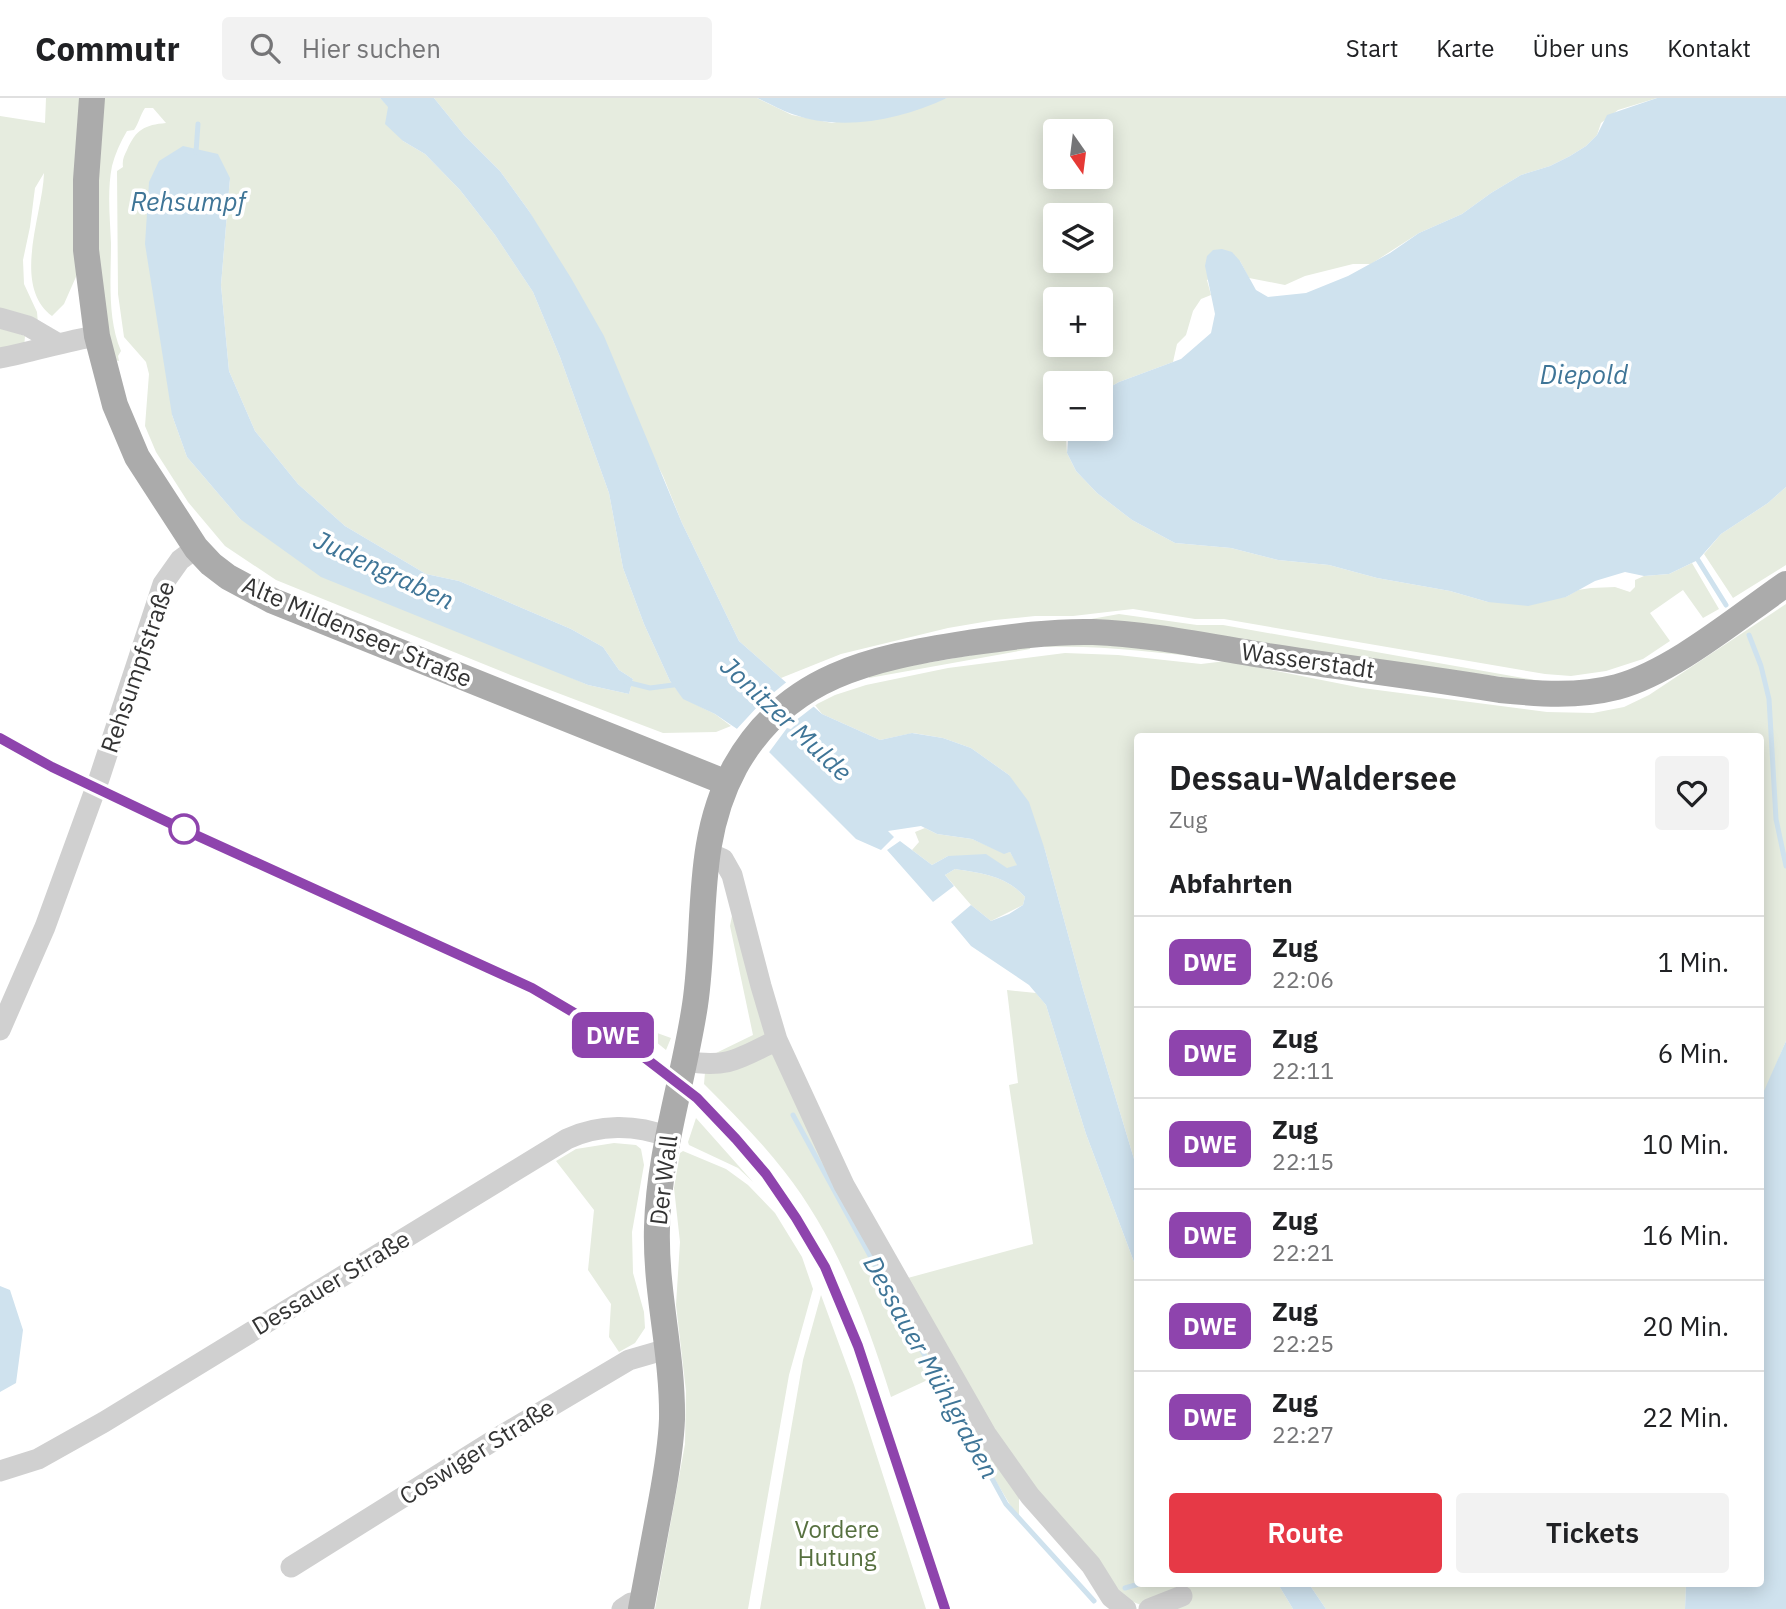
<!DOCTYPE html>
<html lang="de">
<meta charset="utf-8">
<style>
body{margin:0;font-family:"IBM Plex Sans",sans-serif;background:#f2f2f2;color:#202124;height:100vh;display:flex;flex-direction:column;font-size:26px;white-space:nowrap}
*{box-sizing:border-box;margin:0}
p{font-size:23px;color:#757577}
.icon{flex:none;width:38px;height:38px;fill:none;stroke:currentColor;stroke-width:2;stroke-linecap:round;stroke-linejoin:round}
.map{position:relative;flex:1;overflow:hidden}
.side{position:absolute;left:1134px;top:635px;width:630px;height:854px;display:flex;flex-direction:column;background:#fff;border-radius:7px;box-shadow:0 4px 18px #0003}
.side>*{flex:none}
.badge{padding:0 14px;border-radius:10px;font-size:24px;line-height:46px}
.needle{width:46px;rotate:166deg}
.buttons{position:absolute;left:1043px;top:21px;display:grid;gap:14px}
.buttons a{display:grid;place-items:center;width:70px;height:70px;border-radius:7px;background:#fff;box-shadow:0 4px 18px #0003;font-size:35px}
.map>.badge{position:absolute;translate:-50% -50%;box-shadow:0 0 0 4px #fff}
h2{padding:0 35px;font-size:26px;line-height:63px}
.round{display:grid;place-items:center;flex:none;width:74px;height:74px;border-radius:7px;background:#f2f2f2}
.head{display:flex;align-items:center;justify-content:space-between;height:119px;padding:0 35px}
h1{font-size:33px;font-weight:600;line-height:52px}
.button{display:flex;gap:14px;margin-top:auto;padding:14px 35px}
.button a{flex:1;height:80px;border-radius:7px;background:#e63946;color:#fff;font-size:28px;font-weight:600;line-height:80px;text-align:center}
.button a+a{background:#f2f2f2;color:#202124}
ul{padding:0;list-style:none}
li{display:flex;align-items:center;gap:21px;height:91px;padding:0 35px;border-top:2px solid #e0e0e0}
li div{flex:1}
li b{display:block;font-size:26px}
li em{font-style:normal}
li .badge{min-width:77px;font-weight:700;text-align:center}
header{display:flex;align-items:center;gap:42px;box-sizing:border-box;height:98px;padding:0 35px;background:#fff;border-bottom:2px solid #e0e0e0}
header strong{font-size:33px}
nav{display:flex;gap:38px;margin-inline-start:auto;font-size:24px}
.search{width:490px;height:63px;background:#f2f2f2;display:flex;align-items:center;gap:18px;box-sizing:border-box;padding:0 24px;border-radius:7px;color:#757577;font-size:26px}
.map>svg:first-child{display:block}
</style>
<header>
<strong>Commutr</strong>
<div class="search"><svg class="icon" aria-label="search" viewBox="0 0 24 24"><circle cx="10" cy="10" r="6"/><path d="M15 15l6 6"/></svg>Hier suchen</div>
<nav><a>Start</a><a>Karte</a><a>Über uns</a><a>Kontakt</a></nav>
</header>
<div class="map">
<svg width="1786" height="1511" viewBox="0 0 1786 1511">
<rect width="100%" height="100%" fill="#fff"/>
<path fill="#e6ecdf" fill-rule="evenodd" d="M 46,0 L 84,0 L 79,172 L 64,206 L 52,218 C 11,187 43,116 44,75 L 35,90 L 30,129 L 23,162 L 24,186 L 37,214 L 38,226 L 0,213 L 0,18 L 45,25 Z
M 100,0 L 380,0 L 388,8 L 403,43 L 425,56 L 460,92 L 495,137 L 533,194 L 560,259 L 609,395 L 623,470 L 644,526 L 670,583 L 683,600 L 715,616 L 731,628 L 716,634 L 663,635 L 513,578 L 276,482 L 225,448 L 188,404 L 156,354 L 145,328 L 149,276 L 146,264 L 124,239 L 118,196 L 117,73 L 123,69 C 122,62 124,58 127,52 C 136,31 145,27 166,25 L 153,10 L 145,10 C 140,17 139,25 134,32 L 127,33 C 120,45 115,56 112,68 C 107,93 110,120 111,145 C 111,179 107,220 121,253 L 118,258 L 119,263 L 114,262 L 97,181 ZM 230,80 L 221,187 L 229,273 L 255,333 L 298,386 L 345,428 L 426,476 L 459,483 L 571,531 L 603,549 L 619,572 L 633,581 L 629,596 L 588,587 L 549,570 L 240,421 L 187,359 L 172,317 Z
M 434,0 L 757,0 L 792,17 L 832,25 L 947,0 L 1657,0 L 1618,12 L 1601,25 L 1597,37 L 1586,48 L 1570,58 L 1550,68 L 1521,77 L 1491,95 L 1462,116 L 1419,135 L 1371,166 L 1353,166 L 1305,178 L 1285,187 L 1249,180 L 1240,163 L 1207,182 L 1211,197 L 1201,201 L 1193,213 L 1186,237 L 1177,246 L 1173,264 L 1119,284 L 1101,294 L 1101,285 L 1055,285 L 1055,331 L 1069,331 L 1066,341 L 1067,355 L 1076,373 L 1097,395 L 1132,422 L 1175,445 L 1231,450 L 1278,462 L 1329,467 L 1377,480 L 1450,493 L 1488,504 L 1566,499 L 1578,492 L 1591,490 L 1615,489 L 1630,494 L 1635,489 L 1635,482 L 1644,478 L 1669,476 L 1692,465 L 1719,511 L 1703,520 L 1683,492 L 1650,515 L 1670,543 L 1643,561 L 1606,573 L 1571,578 L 1545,576 L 1224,521 L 1195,521 L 1133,511 L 1073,518 L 1035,518 L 995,522 L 948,530 L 841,556 L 781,580 L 739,543 L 682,425 L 663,378 L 529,113 L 500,73 L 464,37 ZM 1055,33 L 1101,33 L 1101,79 L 1055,79 ZM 1055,117 L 1101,117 L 1101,163 L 1055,163 ZM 1055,201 L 1101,201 L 1101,247 L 1055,247 Z
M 0,229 L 25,238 L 24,250 L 0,255 Z
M 1786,389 L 1786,467 L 1733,500 L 1704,456 L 1721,436 L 1768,405 Z
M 1786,506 L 1786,943 L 1761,1002 L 1760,639 L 1138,639 L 1137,1071 L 1083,891 L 1045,752 L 1009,677 L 971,650 L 943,640 L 913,635 L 880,642 L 822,616 L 815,607 L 835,597 L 866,587 L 948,570 L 1065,555 L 1118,557 L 1201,566 L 1226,563 L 1362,590 L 1547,614 L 1593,615 L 1624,609 L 1649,597 Z
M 1119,516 L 1197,527 L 1223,527 L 1569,588 L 1080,523 Z
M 1090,542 L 1208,560 C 1154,554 1100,547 1046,549 L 1042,547 Z
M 1031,547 L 1030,551 L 869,580 L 868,575 Z
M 925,730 L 937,736 L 972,741 L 1004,755 L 1010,754 L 1018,767 L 1007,771 L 948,758 L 932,767 L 912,752 L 919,744 L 915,734 Z
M 955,771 C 981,775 1007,778 1025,799 L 1023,807 L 991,823 L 971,807 L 945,777 Z
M 735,802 L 768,937 L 723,958 L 714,956 L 753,937 L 730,828 Z
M 1007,892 L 1036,895 L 1046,907 L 1086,1036 L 1137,1172 L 1138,1486 L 1278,1486 L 1293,1511 L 1140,1511 L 1141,1507 L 1113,1496 L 1019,1391 L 1019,1422 L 934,1279 L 891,1299 C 866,1219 836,1139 784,1073 C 759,1041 732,1014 704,986 L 705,974 L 764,955 L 773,956 L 893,1184 L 1033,1146 L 1009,987 L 1018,985 Z
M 635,927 L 671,940 L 666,952 Z
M 696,1020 L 753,1084 L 738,1070 L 689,1047 L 688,1044 Z
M 614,1045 L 636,1047 L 641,1051 L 644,1067 L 632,1134 L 633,1175 L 644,1214 L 645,1230 L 635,1245 L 619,1254 L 609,1239 L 611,1206 L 588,1172 L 594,1112 L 556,1063 L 576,1051 Z
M 683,1053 L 726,1071 L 748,1087 L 775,1115 L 802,1159 L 813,1191 L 789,1277 L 748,1511 L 655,1511 L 685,1346 L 686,1293 L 676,1207 L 680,1144 L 674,1090 L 680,1055 Z
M 821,1197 L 854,1287 L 926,1511 L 760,1511 L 803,1262 Z
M 1309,1486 L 1686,1486 L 1685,1511 L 1326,1511 Z"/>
<path fill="#cfe2ee" d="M 380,0 L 434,0 L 464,37 L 500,73 L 529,113 L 571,180 L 604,238 L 682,425 L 739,543 L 822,616 L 880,642 L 912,635 L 943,640 L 971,650 L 1009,677 L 1029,704 L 1045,752 L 1083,891 L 1137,1071 L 1137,1172 L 1086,1036 L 1046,907 L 1029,887 L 971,848 L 951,824 L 971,807 L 991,823 L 1009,816 L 1023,807 L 1025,799 C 1007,778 981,775 955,771 L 945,777 L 954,788 L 933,804 L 887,752 L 900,743 L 932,767 L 948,758 L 986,756 L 1007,770 L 1017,767 L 1010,754 L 1004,756 L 972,741 L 937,736 L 921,728 L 888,733 L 894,739 L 881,752 L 856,741 L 765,650 L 715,616 L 683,601 L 670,583 L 644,526 L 623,470 L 609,395 L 560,259 L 533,194 L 495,137 L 460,92 L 425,56 L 403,43 L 385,26 L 388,9 Z
M 757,0 L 947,0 C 900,22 842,34 792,16 C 780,12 768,5 757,0 Z
M 1657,0 L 1786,0 L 1786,389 L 1768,405 L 1721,436 L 1698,462 L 1669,476 L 1644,478 L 1625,474 L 1595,483 L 1566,499 L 1528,508 L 1488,504 L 1450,493 L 1377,480 L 1329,467 L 1278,462 L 1231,450 L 1175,445 L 1132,422 L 1097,395 L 1076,373 L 1067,355 L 1069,331 L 1101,331 L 1101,294 L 1119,284 L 1181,261 L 1211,235 L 1215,216 L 1205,168 L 1207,158 L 1213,152 L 1222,151 L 1232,154 L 1240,163 L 1256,192 L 1268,199 L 1306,195 L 1348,178 L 1390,155 L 1419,135 L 1462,116 L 1491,95 L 1521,77 L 1550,68 L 1570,58 L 1586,48 L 1597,37 L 1607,17 Z
M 183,48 L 218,56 L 230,80 L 221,187 L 229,273 L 255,333 L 298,386 L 345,428 L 426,476 L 459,483 L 571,531 L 603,549 L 619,572 L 633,581 L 629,596 L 588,587 L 321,479 L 240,421 L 187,359 L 172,317 L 145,146 L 149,84 L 159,63 Z
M 1786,943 L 1786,1511 L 1685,1511 L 1686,1486 L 1760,1486 L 1760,1002 Z
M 0,1188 L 10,1192 L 23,1232 L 16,1285 L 0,1294 Z
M 1278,1486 L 1309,1486 L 1326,1511 L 1293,1511 Z"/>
<path fill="#fff" d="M 789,582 L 817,606 L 795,623 L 795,627 L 791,631 L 787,630 L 767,657 L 734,634 L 759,607 L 758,602 L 763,598 L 767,600 Z"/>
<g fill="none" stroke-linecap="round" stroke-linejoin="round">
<path stroke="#cfe2ee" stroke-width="5" d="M 196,54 L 198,26
M 1698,462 L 1726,507
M 1749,537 L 1761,568 L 1769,601 L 1776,721 L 1786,768
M 626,584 L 650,590 L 681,586
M 793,1017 L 1006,1406 L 1094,1503
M 1125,1490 L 1139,1486"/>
<path stroke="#d0d0d0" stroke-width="21" d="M 0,220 L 28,228 L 57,245
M 0,260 C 33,254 64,243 97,238
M 707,754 L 723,761 L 732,777 L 761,888 L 777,942 L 844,1087 L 986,1336 L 1030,1398 L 1091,1467 L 1111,1499 L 1126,1511
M 0,932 L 45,829 L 99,681 L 163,486 L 180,462 L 196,450
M 685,963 C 728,971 740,960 777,942
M 0,1373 L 38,1361 L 104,1324 L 567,1041 C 599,1026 636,1026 668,1039
M 291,1469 L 504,1336 L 629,1262 L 667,1251
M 622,1511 L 631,1505 L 642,1505
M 1149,1511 L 1182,1498"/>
<path stroke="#ababab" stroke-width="26" d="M 92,0 L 86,82 L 86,152 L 97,238 L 115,307 L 137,359 L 196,450 L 211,466 L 228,479 L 273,503 L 727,685
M 641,1511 C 648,1475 654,1440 661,1404 C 666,1377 671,1349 672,1321 C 673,1256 655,1194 657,1129 C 659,1053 684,981 695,907 C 707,826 694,744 735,669 C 786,577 872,560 968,545 C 1010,539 1051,533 1093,534 C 1151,536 1210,549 1268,558 C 1345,570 1422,579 1500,592 C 1539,596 1578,599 1617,589 C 1673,574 1738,519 1786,486"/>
<path stroke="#888" stroke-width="5" stroke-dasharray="7 5" stroke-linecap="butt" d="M 0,640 L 68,677 C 168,723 268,769 367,814 C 549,897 704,959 810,1142 C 845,1202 864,1268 886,1333 C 905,1393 925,1452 945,1511"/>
</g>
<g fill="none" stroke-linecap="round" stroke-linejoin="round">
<defs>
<path id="line" d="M 0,640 L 52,669 L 178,729 L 532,890 L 627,946 L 697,1000 L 736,1041 L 766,1076 L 796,1120 L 825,1169 L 858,1248 L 945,1511"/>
</defs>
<use href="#line" stroke="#fff" stroke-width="16"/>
<use href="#line" stroke="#8e44ad" stroke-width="10"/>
</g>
<circle fill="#fff" stroke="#8e44ad" stroke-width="3.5" cx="184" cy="731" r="14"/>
<g text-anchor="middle" stroke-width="7" stroke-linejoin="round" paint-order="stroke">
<g font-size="24" fill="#333" stroke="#fff">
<text transform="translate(357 534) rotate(23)" y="8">Alte Mildenseer Straße</text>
<text transform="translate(1308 563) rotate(8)" y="8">Wasserstadt</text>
<text transform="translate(138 569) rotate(-71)" y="8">Rehsumpfstraße</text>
<text transform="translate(664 1082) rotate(-83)" y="8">Der Wall</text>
<text transform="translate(331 1185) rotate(-31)" y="8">Dessauer Straße</text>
<text transform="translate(477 1354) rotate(-32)" y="8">Coswiger Straße</text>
</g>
<g font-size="24" fill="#56703f" stroke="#fff">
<text x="837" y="1440">Vordere<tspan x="837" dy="28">Hutung</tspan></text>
</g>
<g font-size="26" font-style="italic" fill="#3f7597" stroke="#fff">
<text x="188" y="113">Rehsumpf</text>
<text x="1584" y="286">Diepold</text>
<text transform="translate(384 472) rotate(25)" y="9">Judengraben</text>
<text transform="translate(786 621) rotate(43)" y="9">Jonitzer Mulde</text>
<text transform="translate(931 1269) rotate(61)" y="9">Dessauer Mühlgraben</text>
</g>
</g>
</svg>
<div class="buttons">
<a><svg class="needle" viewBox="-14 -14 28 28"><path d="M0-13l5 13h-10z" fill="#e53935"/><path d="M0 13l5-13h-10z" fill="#757577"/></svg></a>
<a><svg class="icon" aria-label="layers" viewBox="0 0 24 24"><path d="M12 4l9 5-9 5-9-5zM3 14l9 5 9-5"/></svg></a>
<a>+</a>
<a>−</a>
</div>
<b class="badge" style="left:613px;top:937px;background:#8e44ad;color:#fff">DWE</b>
<section class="side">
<div class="head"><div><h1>Dessau-Waldersee</h1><p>Zug</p></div><a class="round"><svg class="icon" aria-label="heart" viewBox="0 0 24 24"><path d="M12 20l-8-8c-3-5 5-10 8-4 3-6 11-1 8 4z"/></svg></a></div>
<h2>Abfahrten</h2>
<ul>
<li><span class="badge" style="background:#8e44ad;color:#fff">DWE</span><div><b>Zug</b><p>22:06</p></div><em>1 Min.</em></li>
<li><span class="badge" style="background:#8e44ad;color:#fff">DWE</span><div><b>Zug</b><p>22:11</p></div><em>6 Min.</em></li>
<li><span class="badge" style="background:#8e44ad;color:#fff">DWE</span><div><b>Zug</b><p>22:15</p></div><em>10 Min.</em></li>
<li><span class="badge" style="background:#8e44ad;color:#fff">DWE</span><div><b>Zug</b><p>22:21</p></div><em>16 Min.</em></li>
<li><span class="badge" style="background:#8e44ad;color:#fff">DWE</span><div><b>Zug</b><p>22:25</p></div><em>20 Min.</em></li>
<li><span class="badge" style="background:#8e44ad;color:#fff">DWE</span><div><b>Zug</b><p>22:27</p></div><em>22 Min.</em></li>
</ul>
<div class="button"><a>Route</a><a>Tickets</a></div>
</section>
</div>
